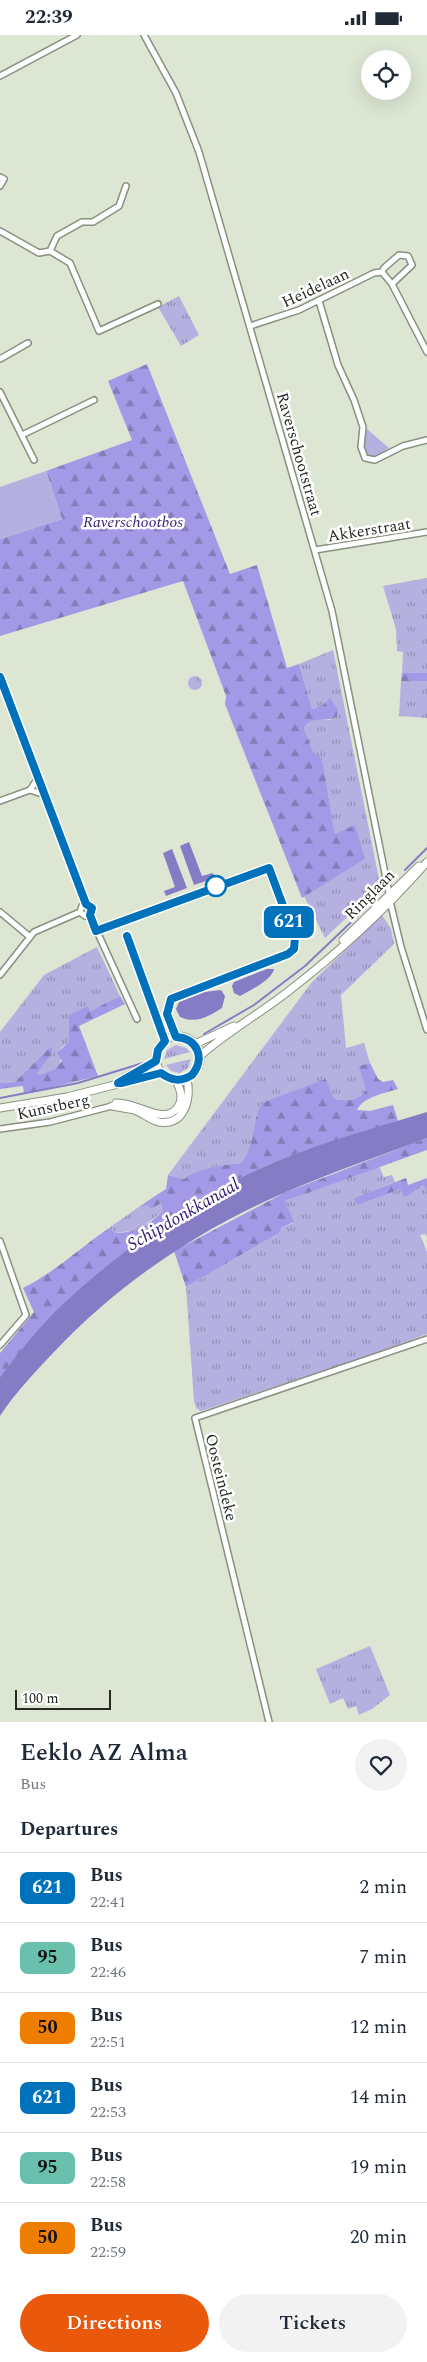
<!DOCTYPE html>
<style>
body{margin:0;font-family:Spectral,serif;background:#f2f2f3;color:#1f2937;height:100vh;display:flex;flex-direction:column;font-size:19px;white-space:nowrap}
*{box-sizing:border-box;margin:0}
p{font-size:16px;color:#747a83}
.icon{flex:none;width:28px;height:28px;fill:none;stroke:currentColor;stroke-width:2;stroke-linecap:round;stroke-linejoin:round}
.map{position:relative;height:1687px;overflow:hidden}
.sheet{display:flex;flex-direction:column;background:#fff;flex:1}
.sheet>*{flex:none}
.badge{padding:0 10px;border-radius:8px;font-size:18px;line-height:32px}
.buttons{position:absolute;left:361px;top:15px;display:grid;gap:10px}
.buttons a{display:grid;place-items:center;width:50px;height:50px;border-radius:50%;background:#fff;box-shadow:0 5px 20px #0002;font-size:25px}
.scale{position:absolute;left:15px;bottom:12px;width:96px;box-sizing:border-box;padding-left:5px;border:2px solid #272a23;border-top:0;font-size:14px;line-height:18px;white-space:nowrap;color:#272a23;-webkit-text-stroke:4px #fff;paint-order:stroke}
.map>.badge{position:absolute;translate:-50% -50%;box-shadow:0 0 0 2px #fff}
h2{padding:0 20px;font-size:19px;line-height:45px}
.round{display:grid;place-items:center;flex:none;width:52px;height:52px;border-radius:26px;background:#f2f2f3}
.headline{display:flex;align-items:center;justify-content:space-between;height:85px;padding:0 20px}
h1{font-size:24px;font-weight:600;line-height:38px}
.primary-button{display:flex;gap:10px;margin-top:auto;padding:10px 20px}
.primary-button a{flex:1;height:58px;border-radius:30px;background:#ea580c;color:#fff;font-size:20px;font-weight:600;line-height:58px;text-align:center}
.primary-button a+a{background:#f2f2f3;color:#1f2937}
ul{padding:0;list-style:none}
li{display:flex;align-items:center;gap:15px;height:70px;padding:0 20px;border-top:1px solid #e0e1e3}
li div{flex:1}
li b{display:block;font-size:19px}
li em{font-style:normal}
li .badge{min-width:55px;font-weight:700;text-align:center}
.status{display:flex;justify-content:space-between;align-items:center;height:35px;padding:0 25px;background:#fff;direction:ltr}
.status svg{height:14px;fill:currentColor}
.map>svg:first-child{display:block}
</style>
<div class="status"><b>22:39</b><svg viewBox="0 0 49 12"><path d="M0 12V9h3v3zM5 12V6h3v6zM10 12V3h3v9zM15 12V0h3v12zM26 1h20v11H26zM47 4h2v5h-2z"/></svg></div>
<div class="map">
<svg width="427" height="1687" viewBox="0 0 427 1687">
<defs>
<pattern id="grass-tufts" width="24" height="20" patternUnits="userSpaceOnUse" patternTransform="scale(1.25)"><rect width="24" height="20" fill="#b5b0e0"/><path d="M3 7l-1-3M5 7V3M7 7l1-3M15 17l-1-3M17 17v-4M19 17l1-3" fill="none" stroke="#938fb5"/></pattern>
<pattern id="forest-firs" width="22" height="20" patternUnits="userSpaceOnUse" patternTransform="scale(1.25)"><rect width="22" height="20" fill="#a399e6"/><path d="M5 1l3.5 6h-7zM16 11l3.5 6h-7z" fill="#857dba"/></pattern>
</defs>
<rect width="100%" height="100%" fill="#dde6d3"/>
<path fill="url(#grass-tufts)" d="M 179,261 L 199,300 L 181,311 L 158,272 Z
M 427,543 L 427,638 L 402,638 L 403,617 L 397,616 L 396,594 L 383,551 Z
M 333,615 L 379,844 L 377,854 L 325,903 L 304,861 L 365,824 L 335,799 L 322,725 L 313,716 L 304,694 C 309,682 320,685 331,685 L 323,670 L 312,674 L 299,629 Z
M188 648a7 7 0 1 1 14 0a7 7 0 1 1-14 0Z
M 401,646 L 427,646 L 427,683 L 399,681 Z
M 382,880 L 391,894 L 394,909 L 341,960 L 346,1013 L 364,1008 L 370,1028 L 360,1031 L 366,1055 C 357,1067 347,1066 334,1064 L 326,1045 L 261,1068 C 251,1089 256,1109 241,1128 C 222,1130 199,1132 184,1144 L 168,1140 L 312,947 Z
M 97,912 L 120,961 L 90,976 L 88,971 L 71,990 L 69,1007 L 61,1013 C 62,1032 58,1035 40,1040 L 37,1037 L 53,1017 L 51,1011 L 15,1047 L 0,1048 L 0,997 L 44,940 Z
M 176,1010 L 186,1013 L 190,1017 L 164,1024 L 167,1015 Z
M 191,1024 L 188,1033 L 180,1038 L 171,1036 L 166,1030 Z
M 379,1131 L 384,1142 L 392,1140 L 395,1147 L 354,1163 L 400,1154 L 404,1161 L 411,1159 L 423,1150 L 427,1157 L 427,1202 L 425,1199 L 420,1200 L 427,1217 L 427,1299 L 365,1322 L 201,1376 L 196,1373 L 194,1366 L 186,1252 L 279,1198 L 282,1192 L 293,1188 L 285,1166 Z
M 161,1168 L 163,1176 L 138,1195 L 115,1198 L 109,1193 L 143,1169 L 152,1174 Z
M 370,1611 L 390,1660 L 372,1674 L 359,1680 L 356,1671 L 348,1674 L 343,1663 L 330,1669 L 316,1634 Z"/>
<path fill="url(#forest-firs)" d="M 147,329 L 230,539 L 257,530 L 287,633 L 299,629 L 312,674 L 323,670 L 330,663 L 338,675 L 337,681 C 326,689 310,679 304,694 L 313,716 L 322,724 L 335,799 L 355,790 L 365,824 L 302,863 L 225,669 L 226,661 L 183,546 L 0,601 L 0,504 L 62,484 L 46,436 L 132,405 L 108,346 Z
M 402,638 L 427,638 L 427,646 L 401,646 Z
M 120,961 L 125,969 L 79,991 L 98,1041 L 24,1059 L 23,1051 L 0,1054 L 0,1048 L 15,1047 L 51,1011 L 53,1017 L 37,1038 L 40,1040 L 55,1034 L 62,1026 L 57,1018 L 69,1007 L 69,980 L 88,971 L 90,976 Z
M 370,1028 L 378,1044 L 383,1047 L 393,1045 L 398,1054 C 385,1058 363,1062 357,1075 L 370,1076 L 393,1070 L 398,1086 C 345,1103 288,1118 238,1144 C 147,1191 63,1262 0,1342 L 0,1318 L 34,1277 L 23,1253 C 55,1237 80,1213 109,1193 L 115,1198 C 139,1197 146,1191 163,1176 L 161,1168 L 152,1174 L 143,1169 L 166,1154 L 168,1140 L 184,1144 C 199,1132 222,1130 241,1128 C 256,1109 251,1089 261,1068 L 326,1044 L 334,1064 C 347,1066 357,1067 366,1055 L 359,1031 Z
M 427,1103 L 427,1115 L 285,1166 L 294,1187 L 282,1192 L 279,1198 L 186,1252 L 174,1216 L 286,1157 Z
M 406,1143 L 408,1150 L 427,1143 L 427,1157 L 423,1150 L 411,1159 L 404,1162 L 400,1154 L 357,1170 L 354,1163 Z"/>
<path fill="#b5b0e0" d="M 367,394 L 389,413 L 374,423 L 366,422 L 362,410 Z
M 46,436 L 62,484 L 0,504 L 0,452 Z"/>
<path fill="#867cc6" d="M 189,807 L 202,841 L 213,838 L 215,843 L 194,850 L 180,811 Z
M 172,814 L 187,853 L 166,861 L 164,856 L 175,852 L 163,818 Z
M 267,934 L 274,934 C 272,945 249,956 240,961 L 234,958 L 232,951 L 234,947 Z
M 221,955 L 225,961 L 222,973 C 208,982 196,989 180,982 L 176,974 L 179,967 L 204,957 Z
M 427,1077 L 427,1103 C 380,1121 332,1137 286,1157 C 198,1195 119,1248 54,1317 C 35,1337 15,1358 0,1381 L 0,1342 C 16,1321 33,1300 51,1281 C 99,1232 177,1176 238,1144 C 297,1114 364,1096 427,1077 Z"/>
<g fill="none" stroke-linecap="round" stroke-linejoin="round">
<path stroke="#867cc6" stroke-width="2" d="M 405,835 L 427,813
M 204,999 L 254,970 L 305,931 L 366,873
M 0,1063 L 78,1048 L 143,1028"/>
<defs>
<path id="street" d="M 144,0 L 176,58 L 199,117 L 332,576 L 389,858
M 0,41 L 77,0
M 0,142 L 4,144 L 0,151
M 0,196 L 39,218 L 50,216 L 70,228 L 99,296 L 158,269
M 50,216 L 57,201 L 82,187 L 93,187 L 119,171 L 126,151
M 382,237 L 384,233 L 399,220 L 408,221 L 412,230 L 392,249
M 319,266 L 338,330 L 354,365 L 363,392 L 361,412 L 365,423 L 375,425 L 403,411 L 427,405
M 250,291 L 299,275 L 374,238 L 382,237 L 392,249 L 427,317
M 0,324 L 28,308
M 0,357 L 34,425
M 22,400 L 94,365
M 315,515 L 427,497
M 0,642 L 86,869
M 30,755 L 38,743
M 0,766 L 30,755 L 45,760
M 390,866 L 401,912 L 427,995
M 86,869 L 82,871 L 80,877 L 85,881 L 90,881
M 86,869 L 92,873 L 90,881
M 0,877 L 30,902
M 90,881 L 137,984
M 0,940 L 34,897 L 80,877
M 0,1094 L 50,1087 L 112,1071
M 0,1206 L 26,1280 L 0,1310
M 269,1687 L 195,1383 L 427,1304"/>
<path id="secondary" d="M 343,905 L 419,831
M156 1023a22 22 0 1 1 44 0a22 22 0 1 1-44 0Z
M 195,1009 L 234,991
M 200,1021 C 228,996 261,978 290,955 C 339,917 386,874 427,827
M 124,1043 L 156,1026
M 116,1068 C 136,1066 164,1092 178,1072 C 184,1063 180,1054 176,1045
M 112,1071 C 119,1073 127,1073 134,1075 C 143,1078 150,1085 159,1087 C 185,1091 191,1064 187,1044
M 0,1073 L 67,1062 L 161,1038"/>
</defs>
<use href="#street" stroke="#88907f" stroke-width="8"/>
<use href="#secondary" stroke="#88907f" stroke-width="9"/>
<use href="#street" stroke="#fff" stroke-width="5"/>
<use href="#secondary" stroke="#fff" stroke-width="7"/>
</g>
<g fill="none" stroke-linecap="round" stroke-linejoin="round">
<defs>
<path id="line" d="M 0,642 L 86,869 L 92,873 L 90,880 L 96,896 L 269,833 L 295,903 L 294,914 L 288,919 L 171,964 L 167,979 L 176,1002 C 197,1003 206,1023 192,1040 C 181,1047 172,1046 161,1038 L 122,1048 L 118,1048 L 156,1026 L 158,1015 L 165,1006 L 127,901"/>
</defs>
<use href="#line" stroke="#fff" stroke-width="11"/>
<use href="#line" stroke="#0072bc" stroke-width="8"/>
</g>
<circle fill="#fff" stroke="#0072bc" stroke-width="2.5" cx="216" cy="851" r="10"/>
<g text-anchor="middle" stroke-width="5" stroke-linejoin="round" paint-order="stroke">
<g font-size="16" fill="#272a23" stroke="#fff">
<text transform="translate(315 252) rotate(-25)" y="6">Heidelaan</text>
<text transform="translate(300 419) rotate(74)" y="6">Raverschootstraat</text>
<text transform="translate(369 494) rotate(-9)" y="6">Akkerstraat</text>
<text transform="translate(369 859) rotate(-45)" y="6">Ringlaan</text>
<text transform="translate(53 1071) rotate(-12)" y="6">Kunstberg</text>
<text transform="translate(222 1442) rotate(76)" y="6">Oosteindeke</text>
</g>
<g font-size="16" font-style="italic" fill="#371f77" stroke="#fff">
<text x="133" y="492">Raverschootbos</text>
</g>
<g font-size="18" font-style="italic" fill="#341972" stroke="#fff">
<text transform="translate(183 1179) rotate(-30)" y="6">Schipdonkkanaal</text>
</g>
</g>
</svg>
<div class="buttons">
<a><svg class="icon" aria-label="locate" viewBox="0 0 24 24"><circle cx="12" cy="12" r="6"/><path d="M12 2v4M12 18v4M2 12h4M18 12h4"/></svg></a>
</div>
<div class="scale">100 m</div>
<b class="badge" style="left:289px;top:887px;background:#0072bc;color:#fff">621</b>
</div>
<section class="sheet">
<div class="headline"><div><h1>Eeklo AZ Alma</h1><p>Bus</p></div><a class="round"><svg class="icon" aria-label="heart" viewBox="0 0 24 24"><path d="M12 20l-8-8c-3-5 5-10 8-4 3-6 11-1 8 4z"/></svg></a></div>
<h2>Departures</h2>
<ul>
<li><span class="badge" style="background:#0072bc;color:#fff">621</span><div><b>Bus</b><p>22:41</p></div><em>2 min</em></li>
<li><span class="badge" style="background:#69c0ac;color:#111">95</span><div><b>Bus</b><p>22:46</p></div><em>7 min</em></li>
<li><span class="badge" style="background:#ef7d00;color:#111">50</span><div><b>Bus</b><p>22:51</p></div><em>12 min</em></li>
<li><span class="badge" style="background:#0072bc;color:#fff">621</span><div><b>Bus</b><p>22:53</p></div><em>14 min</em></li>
<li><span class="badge" style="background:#69c0ac;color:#111">95</span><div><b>Bus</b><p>22:58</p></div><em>19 min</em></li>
<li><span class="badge" style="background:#ef7d00;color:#111">50</span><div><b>Bus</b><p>22:59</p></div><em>20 min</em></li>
</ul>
<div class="primary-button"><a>Directions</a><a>Tickets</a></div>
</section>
